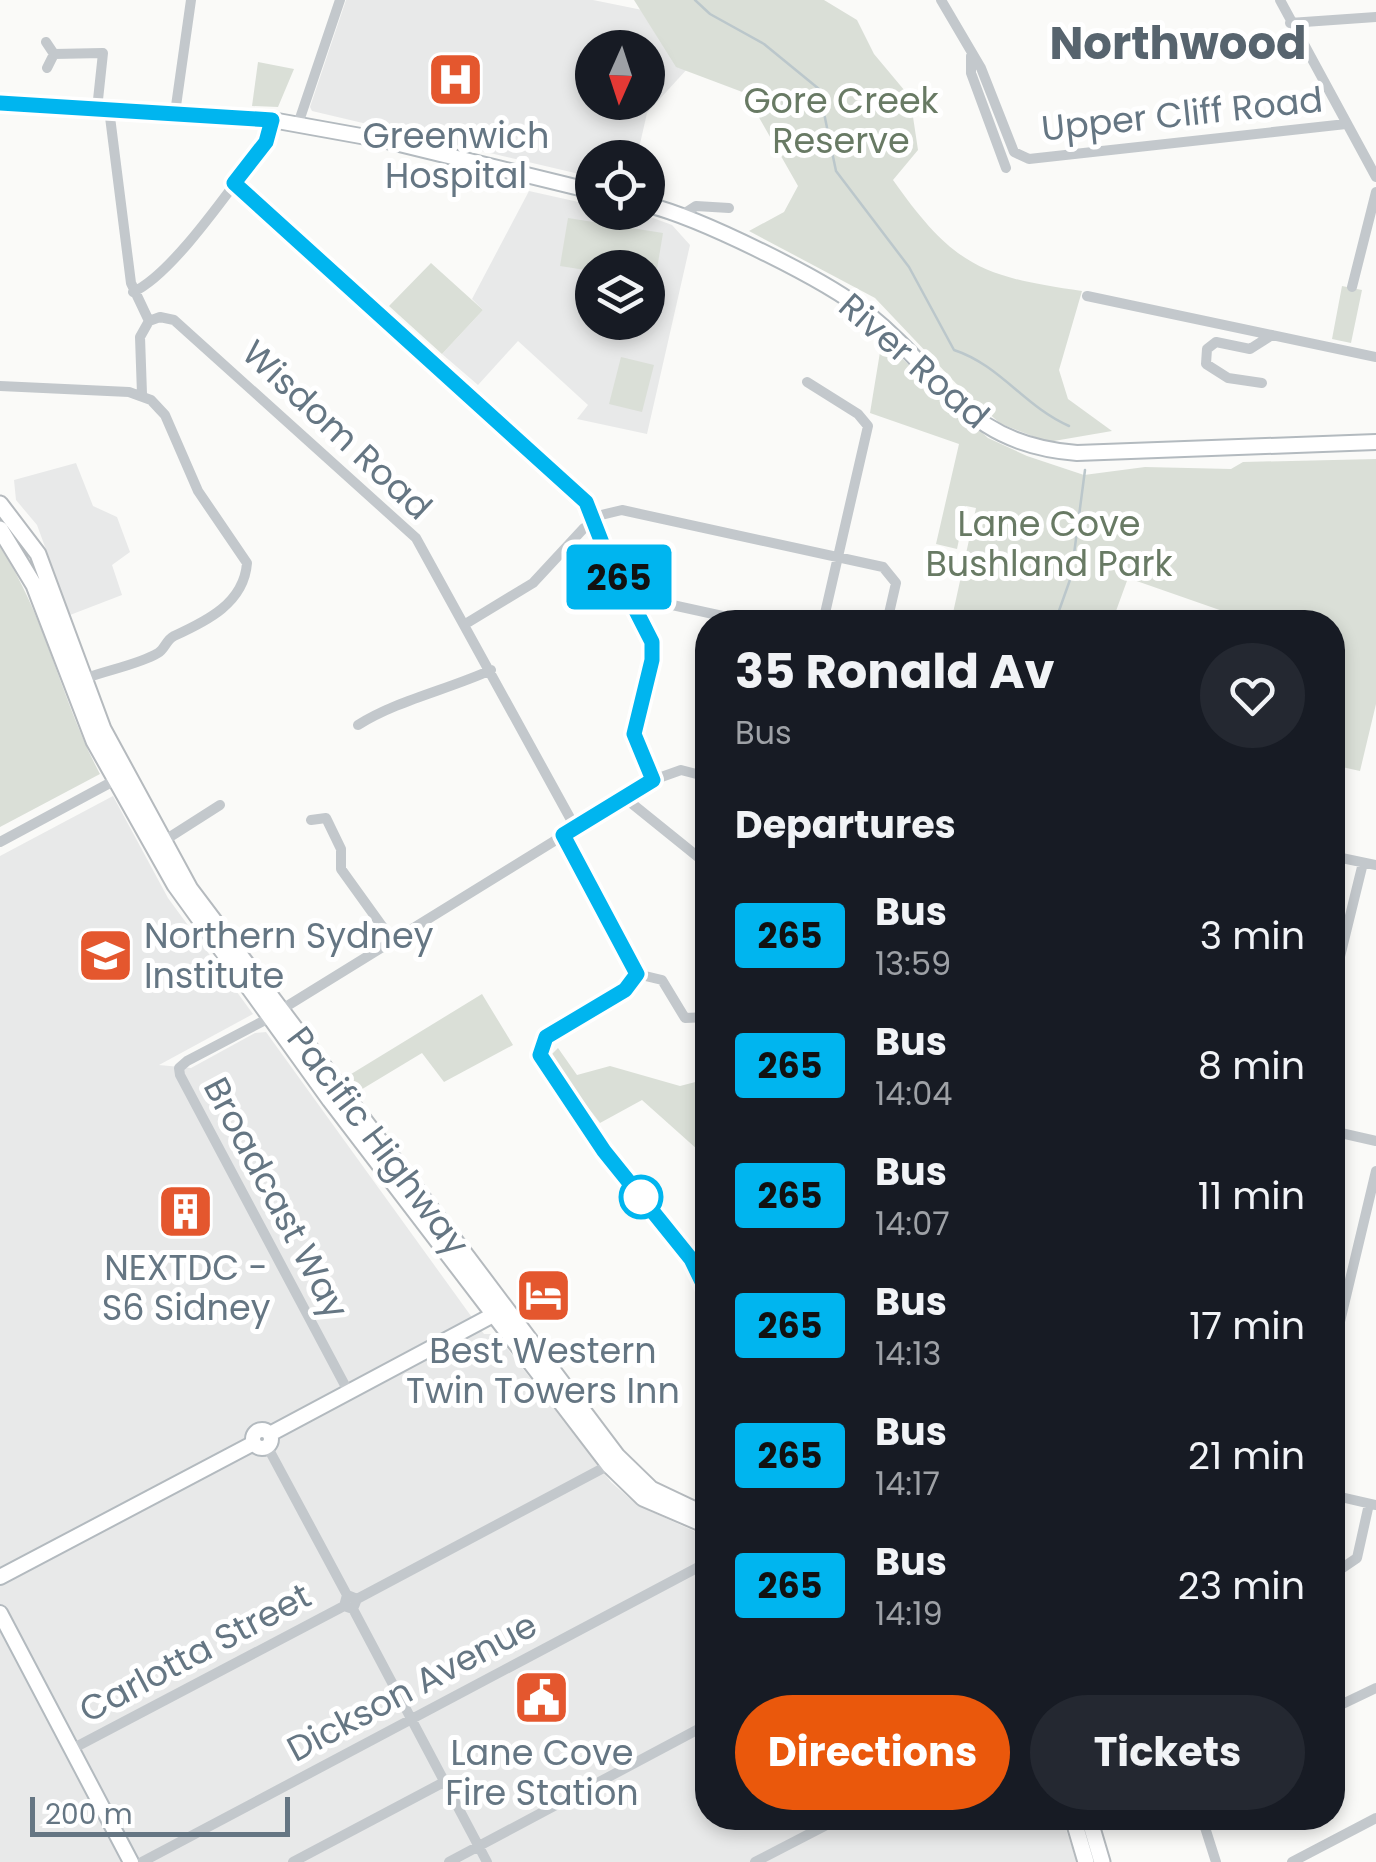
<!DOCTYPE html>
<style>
body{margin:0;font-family:Poppins,sans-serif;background:#242831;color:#f1f3f6;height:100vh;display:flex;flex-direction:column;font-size:38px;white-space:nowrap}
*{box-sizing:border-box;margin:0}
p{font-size:32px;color:#9ea1a6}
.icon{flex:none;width:55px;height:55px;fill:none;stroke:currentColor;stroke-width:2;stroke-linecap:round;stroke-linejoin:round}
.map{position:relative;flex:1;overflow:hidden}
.drawer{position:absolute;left:695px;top:610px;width:650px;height:1220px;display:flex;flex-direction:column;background:#171b24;border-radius:40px;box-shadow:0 5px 15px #0003}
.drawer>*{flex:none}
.badge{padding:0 20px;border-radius:8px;font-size:35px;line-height:65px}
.needle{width:65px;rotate:183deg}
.fabs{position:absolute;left:575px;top:30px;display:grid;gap:20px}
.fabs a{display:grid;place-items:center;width:90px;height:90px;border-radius:50%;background:#171b24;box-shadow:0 5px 15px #0003;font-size:50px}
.scale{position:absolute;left:30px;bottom:25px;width:260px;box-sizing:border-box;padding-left:10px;border:5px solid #657683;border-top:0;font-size:28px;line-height:35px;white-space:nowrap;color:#657683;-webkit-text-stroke:8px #fff;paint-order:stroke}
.map>.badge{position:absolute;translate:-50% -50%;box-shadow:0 0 0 5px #fff}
h2{padding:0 40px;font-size:38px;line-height:90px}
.round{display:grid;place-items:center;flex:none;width:105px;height:105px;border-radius:52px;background:#242831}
.summary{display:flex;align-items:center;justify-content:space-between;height:170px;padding:0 40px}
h1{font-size:48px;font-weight:700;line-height:75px}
.primary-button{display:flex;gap:20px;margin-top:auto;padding:20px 40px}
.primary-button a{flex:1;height:115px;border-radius:60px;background:#ea580c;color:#fff;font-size:40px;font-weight:700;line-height:115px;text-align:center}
.primary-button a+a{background:#242831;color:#f1f3f6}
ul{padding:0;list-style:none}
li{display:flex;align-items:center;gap:30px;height:130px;padding:0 40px}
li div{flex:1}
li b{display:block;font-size:38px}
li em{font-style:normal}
li .badge{min-width:110px;font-weight:700;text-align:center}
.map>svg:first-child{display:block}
</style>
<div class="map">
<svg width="1376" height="1862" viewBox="0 0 1376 1862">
<rect width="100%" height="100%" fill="#fafaf8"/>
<path fill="#e8e9e9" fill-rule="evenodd" d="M 346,0 L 593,0 L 662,14 L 698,57 L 647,113 L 637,157 L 592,158 L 592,177 L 312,111 L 310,107 ZM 592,48 L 648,48 L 648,102 L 592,102 Z
M 529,191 L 592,205 L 592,212 L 653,218 L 672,225 L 690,245 L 647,434 L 577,419 L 588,405 L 518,341 L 478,385 L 442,354 L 483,310 L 472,299 ZM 592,268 L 648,268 L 648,322 L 592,322 Z
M 76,463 L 93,506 L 117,517 L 130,552 L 112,565 L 122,595 L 70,615 L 37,525 L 16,500 L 14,480 Z
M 113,796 L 168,898 L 253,1014 L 159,1065 L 191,1068 L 255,1033 L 266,1032 L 484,1334 L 496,1334 L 611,1482 L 637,1505 L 707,1537 L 708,1818 L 1062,1818 L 1077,1862 L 0,1862 L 0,856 Z"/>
<path fill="#dadfd7" d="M 634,0 L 824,0 L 857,20 L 874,54 L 910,97 L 918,150 L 893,180 C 953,265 981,277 1082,291 L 1059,370 L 1068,399 L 1112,431 L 1048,442 L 1001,424 L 967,395 L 875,298 L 749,231 L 784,212 L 798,186 L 745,93 L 676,67 Z
M 258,62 L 294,69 L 278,107 L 252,106 Z
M 568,218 L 663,233 L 655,281 L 648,279 L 648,268 L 592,271 L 560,266 Z
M 431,263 L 483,310 L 442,354 L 389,306 Z
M 1342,286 L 1362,290 L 1351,343 L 1332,339 Z
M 882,340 L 988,438 L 1027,456 L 1084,475 L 1145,467 L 1231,469 L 1243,462 L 1376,459 L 1376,704 L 1360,771 L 1333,765 L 1332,622 L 1254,622 L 1128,578 L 1112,622 L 951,622 L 976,508 L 966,506 L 957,549 L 936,544 L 959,444 L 870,413 Z
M 621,357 L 654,365 L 642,412 L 609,404 Z
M 0,547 C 46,616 61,701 100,774 L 0,827 Z
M 482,994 L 513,1045 L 444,1082 L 422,1053 L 354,1094 L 343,1079 Z
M 558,1048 L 577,1075 L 610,1066 L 680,1086 L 707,1079 L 707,1158 L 642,1100 L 600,1123 L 549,1057 Z"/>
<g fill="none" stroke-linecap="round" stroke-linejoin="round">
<path stroke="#bbc7cb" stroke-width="2.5" d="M 695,0 L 710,14 L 764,44 L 819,89 L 836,171 L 909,267 L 954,350 C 1000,365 1025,407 1069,426
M 1055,622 L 1071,577 L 1085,470"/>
<defs>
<path id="secondary" d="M 0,103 L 272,120 L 383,140 L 592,191
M 648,205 C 700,218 825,279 867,313 C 946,376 962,444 1077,453 L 1376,442
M253 1439a9 9 0 1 1 18 0a9 9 0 1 1-18 0Z
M 270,1434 L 493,1315
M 0,1577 L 254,1443
M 0,1613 L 131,1862"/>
<path id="primary" d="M 0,504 L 38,554 L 103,729 L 190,889 L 617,1456 L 651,1489 L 708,1516
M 0,529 L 34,585 L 94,741 L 175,885 L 330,1100 L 609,1465 L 643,1498 L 708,1526
M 1073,1818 L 1086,1862
M 1089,1818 L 1102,1862"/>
</defs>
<use href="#secondary" stroke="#b3babf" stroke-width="18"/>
<use href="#primary" stroke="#b5babe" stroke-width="19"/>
<path stroke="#c3c8cc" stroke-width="10" d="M 941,0 L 981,68 L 1014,152 L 1029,159 L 1346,124
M 1280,0 L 1376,177
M 1290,23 L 1376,17
M 46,42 L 54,54 L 47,68
M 54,54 L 103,53 L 97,109
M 971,56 L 971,73 L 1006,168
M 109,109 L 131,283 L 149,321 L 140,337 L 142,394
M 175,113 L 191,0
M 298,124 L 340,0
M 233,183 L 587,502 L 603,548 L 652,642 L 652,659 L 634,734 L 653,780
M 682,215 L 696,206 L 729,208
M 1352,287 L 1376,192
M 133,292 C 174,274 236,180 266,142 L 272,120
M 1087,296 L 1376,357
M 149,321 L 160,317 L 174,320 L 416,538 L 575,827
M 807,382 L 858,414 L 868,426 L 823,622
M 1262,383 L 1228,378 L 1206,364 L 1207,349 L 1216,342 L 1250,349 L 1272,335
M 0,386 L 129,392 L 151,400 L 165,415 L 198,491 L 247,563 C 244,603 207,621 174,636 C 166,640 165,649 158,653 C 138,665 106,670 84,679
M 593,517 L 622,510 L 883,567 L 896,583 L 887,622
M 634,603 L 654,601 L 750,622
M 467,623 L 533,583 L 584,528 L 595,523
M 358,725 C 398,700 447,690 491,670
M 625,798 L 708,865
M 311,820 L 326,818 L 341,849 L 341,869 L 392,940
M 563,835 L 637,974 L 625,990 L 546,1037 L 540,1055 L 604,1151 L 691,1259 L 708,1294
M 0,842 L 121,777
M 162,842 L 220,805
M 1332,856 L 1376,865
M 637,974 L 662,980 L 685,1018 L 708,1017
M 1332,989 L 1363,863
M 279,1011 L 653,780 L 681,770 L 708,777
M 269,1018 L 187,1061 L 179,1068 L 180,1075 L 348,1391
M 1332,1131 L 1376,1141
M 1332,1355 L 1376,1171
M 267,1446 L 347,1595 L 357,1599 L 353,1609 L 344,1606 L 347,1595
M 1332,1495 L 1375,1505
M 1332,1575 L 1357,1558 L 1369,1504
M 357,1599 L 609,1465
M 353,1609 L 487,1862
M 1332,1709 L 1376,1688
M 72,1749 L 344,1606
M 1202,1818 L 1216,1862
M 1092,1827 L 1112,1818
M 142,1862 L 708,1562
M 293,1862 L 444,1782
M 449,1862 L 708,1724
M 755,1862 L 840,1818
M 1292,1862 L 1376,1818"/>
<use href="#secondary" stroke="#fff" stroke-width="14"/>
<use href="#primary" stroke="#fff" stroke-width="15"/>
</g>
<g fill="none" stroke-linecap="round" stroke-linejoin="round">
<defs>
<path id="line" d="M 0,103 L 272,120 L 266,142 L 234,183 L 586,502 L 604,548 L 652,642 L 652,660 L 634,734 L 653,780 L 563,835 L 637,974 L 625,990 L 546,1037 L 540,1055 L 604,1151 L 691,1259 L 708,1294"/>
</defs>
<use href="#line" stroke="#fff" stroke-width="22"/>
<use href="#line" stroke="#00b5ef" stroke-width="15"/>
</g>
<defs>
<symbol id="hospital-square" viewBox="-11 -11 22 22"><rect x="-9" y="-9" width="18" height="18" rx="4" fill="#e4572e" stroke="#fff"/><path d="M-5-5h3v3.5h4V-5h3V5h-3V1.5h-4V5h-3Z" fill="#fff"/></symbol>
<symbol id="university-square" viewBox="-11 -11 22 22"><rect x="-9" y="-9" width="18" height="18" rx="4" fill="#e4572e" stroke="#fff"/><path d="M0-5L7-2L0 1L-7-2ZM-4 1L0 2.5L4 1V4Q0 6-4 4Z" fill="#fff"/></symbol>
<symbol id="building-square" viewBox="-11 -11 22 22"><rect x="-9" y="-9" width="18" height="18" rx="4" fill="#e4572e" stroke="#fff"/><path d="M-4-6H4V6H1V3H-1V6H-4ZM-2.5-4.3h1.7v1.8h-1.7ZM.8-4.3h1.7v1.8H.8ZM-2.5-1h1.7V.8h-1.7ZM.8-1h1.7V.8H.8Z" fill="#fff"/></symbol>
<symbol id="hotel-square" viewBox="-11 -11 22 22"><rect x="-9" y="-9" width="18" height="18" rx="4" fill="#e4572e" stroke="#fff"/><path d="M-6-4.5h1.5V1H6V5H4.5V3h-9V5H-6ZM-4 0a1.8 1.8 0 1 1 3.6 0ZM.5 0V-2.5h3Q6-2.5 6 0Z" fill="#fff"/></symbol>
<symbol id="civic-square" viewBox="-11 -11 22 22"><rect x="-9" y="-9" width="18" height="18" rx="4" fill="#e4572e" stroke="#fff"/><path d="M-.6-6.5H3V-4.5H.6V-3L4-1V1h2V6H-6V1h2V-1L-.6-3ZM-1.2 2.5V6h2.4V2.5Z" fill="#fff"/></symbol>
</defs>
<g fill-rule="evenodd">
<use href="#hospital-square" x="424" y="48" width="63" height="63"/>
<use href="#university-square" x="74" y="924" width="63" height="63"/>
<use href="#building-square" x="154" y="1180" width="63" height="63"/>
<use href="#hotel-square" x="512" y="1264" width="63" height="63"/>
<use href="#civic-square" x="510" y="1666" width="63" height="63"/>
</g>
<circle fill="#fff" stroke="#00b5ef" stroke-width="5" cx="641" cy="1197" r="20"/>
<g text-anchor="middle" stroke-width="10" stroke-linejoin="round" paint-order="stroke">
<g font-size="35" fill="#687a64" stroke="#fff">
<text x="841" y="113">Gore Creek<tspan x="841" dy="40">Reserve</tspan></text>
<text x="1049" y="536">Lane Cove<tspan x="1049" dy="40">Bushland Park</tspan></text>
</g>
<g font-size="35" fill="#657683" stroke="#fff">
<text transform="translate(1182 114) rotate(-6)" y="12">Upper Cliff Road</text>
<text transform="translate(914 361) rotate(41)" y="12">River Road</text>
<text transform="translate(337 430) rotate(43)" y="12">Wisdom Road</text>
<text transform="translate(378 1141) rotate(53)" y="12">Pacific Highway</text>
<text transform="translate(276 1198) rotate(62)" y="12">Broadcast Way</text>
<text transform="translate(195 1653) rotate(-28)" y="12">Carlotta Street</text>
<text transform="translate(412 1687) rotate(-28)" y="12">Dickson Avenue</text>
</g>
<g font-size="35" fill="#657683" stroke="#fff">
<text x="456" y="148">Greenwich<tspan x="456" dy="40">Hospital</tspan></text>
<text x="144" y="948" text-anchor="start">Northern Sydney<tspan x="144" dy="40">Institute</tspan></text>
<text x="186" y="1280">NEXTDC -<tspan x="186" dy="40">S6 Sidney</tspan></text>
<text x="543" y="1363">Best Western<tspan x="543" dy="40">Twin Towers Inn</tspan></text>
<text x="542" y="1765">Lane Cove<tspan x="542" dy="40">Fire Station</tspan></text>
</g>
<g font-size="45" font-weight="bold" fill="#57646e" stroke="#fff">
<text x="1178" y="59">Northwood</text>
</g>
</g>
</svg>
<div class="fabs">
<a><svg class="needle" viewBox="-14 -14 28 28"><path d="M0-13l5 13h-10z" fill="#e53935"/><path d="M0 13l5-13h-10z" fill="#9ea1a6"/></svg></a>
<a><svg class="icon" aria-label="locate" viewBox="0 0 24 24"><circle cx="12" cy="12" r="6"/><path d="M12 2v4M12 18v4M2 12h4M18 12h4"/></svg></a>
<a><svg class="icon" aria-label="layers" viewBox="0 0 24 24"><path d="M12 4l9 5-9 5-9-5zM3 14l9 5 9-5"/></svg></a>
</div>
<div class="scale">200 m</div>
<b class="badge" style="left:619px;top:577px;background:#00b5ef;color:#111">265</b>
<section class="drawer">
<div class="summary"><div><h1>35 Ronald Av</h1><p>Bus</p></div><a class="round"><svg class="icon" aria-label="heart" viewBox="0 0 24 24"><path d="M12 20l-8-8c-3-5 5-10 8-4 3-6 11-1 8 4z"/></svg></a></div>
<h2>Departures</h2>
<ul>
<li><span class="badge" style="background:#00b5ef;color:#111">265</span><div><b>Bus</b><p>13:59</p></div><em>3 min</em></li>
<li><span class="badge" style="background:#00b5ef;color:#111">265</span><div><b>Bus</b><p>14:04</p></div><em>8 min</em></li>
<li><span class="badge" style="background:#00b5ef;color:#111">265</span><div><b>Bus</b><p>14:07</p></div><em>11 min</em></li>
<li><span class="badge" style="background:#00b5ef;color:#111">265</span><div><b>Bus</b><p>14:13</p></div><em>17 min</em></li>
<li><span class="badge" style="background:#00b5ef;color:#111">265</span><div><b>Bus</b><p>14:17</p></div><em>21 min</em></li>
<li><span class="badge" style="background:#00b5ef;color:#111">265</span><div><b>Bus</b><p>14:19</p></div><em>23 min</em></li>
</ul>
<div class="primary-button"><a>Directions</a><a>Tickets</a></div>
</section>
</div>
